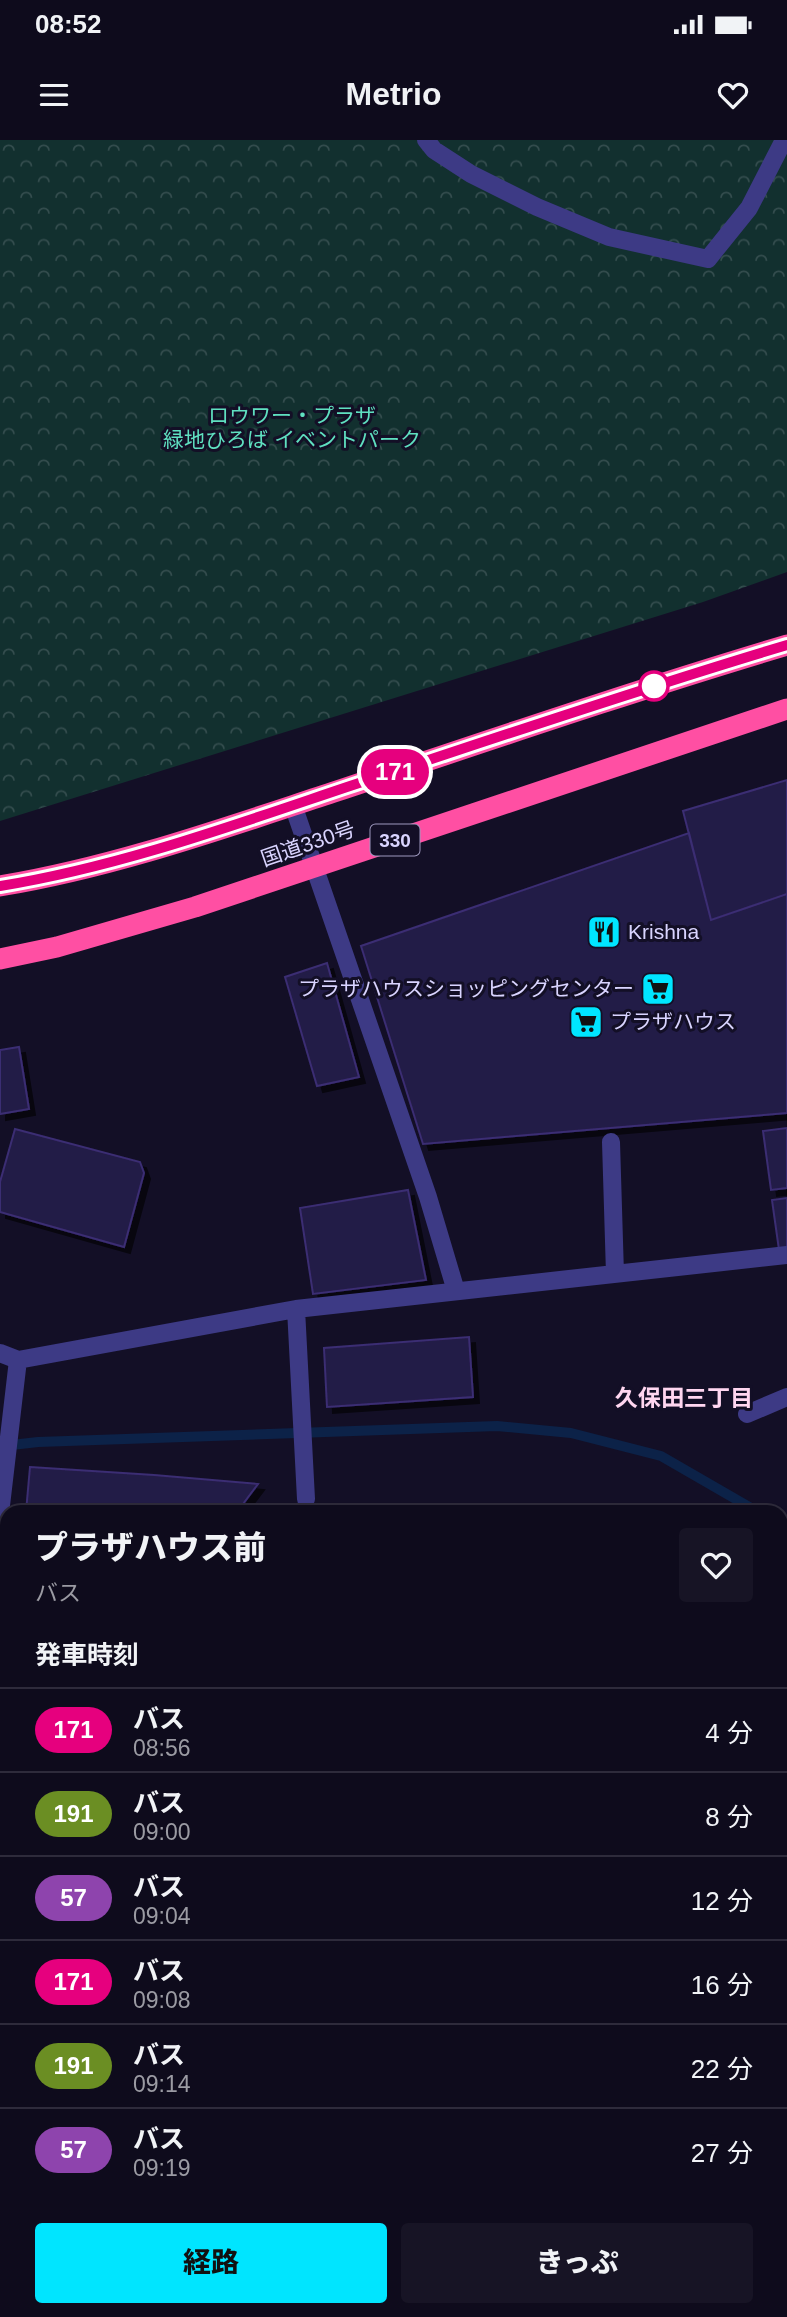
<!DOCTYPE html>
<html lang="ja">
<meta charset="utf-8">
<style>
body{margin:0;font-family:Helvetica,"Noto Sans JP",sans-serif;background:#171425;color:#f1f3f6;height:100vh;display:flex;flex-direction:column;font-size:26px;white-space:nowrap}
*{box-sizing:border-box;margin:0}
p{font-size:23px;color:#9b9ba3}
.icon{flex:none;width:38px;height:38px;fill:none;stroke:currentColor;stroke-width:2;stroke-linecap:round;stroke-linejoin:round}
.map{position:relative;flex:1;overflow:hidden}
.drawer{position:absolute;left:0px;top:1365px;width:788px;height:812px;display:flex;flex-direction:column;background:#0e0b1c;border-radius:21px 21px 0 0;box-shadow:0 2px 5px #0004,0 0 0 2px #2e2b3b}
.drawer>*{flex:none}
.badge{padding:0 14px;border-radius:23px;font-size:24px;line-height:46px}
.map>.badge{position:absolute;translate:-50% -50%;box-shadow:0 0 0 4px #fff}
h2{padding:0 35px;font-size:26px;line-height:63px}
.round{display:grid;place-items:center;flex:none;width:74px;height:74px;border-radius:7px;background:#171425}
.headline{display:flex;align-items:center;justify-content:space-between;height:119px;padding:0 35px}
h1{font-size:33px;font-weight:800;line-height:52px}
.button{display:flex;gap:14px;margin-top:auto;padding:14px 35px}
.button a{flex:1;height:80px;border-radius:7px;background:#00e5ff;color:#111;font-size:28px;font-weight:800;line-height:80px;text-align:center}
.button a+a{background:#171425;color:#f1f3f6}
ul{padding:0;list-style:none}
li{display:flex;align-items:center;gap:21px;height:84px;padding:0 35px;border-top:2px solid #2e2b3b}
li div{flex:1}
li b{display:block;font-size:26px}
li em{font-style:normal}
li .badge{min-width:77px;font-weight:700;text-align:center}
.status{display:flex;justify-content:space-between;align-items:center;height:49px;padding:0 35px;background:#0e0b1c;direction:ltr}
.status svg{height:19px;fill:currentColor}
header{display:flex;justify-content:space-between;align-items:center;height:91px;padding:0 35px;background:#0e0b1c;font-size:32px;font-weight:800}
.map>svg:first-child{display:block}
</style>
<div class="status"><b>08:52</b><svg viewBox="0 0 49 12"><path d="M0 12V9h3v3zM5 12V6h3v6zM10 12V3h3v9zM15 12V0h3v12zM26 1h20v11H26zM47 4h2v5h-2z"/></svg></div>
<header><svg class="icon" aria-label="menu" viewBox="0 0 24 24"><path d="M4 6h16M4 12h16M4 18h16"/></svg>Metrio<svg class="icon" aria-label="heart" viewBox="0 0 24 24"><path d="M12 20l-8-8c-3-5 5-10 8-4 3-6 11-1 8 4z"/></svg></header>
<div class="map">
<svg width="787" height="2177" viewBox="0 0 787 2177">
<defs>
<pattern id="park-crowns" width="20" height="18" patternUnits="userSpaceOnUse" patternTransform="scale(1.75)"><rect width="20" height="18" fill="#12302f"/><path d="M2 6a3 3 0 1 1 6 0M12 15a3 3 0 1 1 6 0" fill="none" stroke="#344d4e"/></pattern>
<filter id="shadow"><feDropShadow dx="6" dy="6" stdDeviation="0" flood-color="#0009"/></filter>
</defs>
<rect width="100%" height="100%" fill="#130f26"/>
<path fill="url(#park-crowns)" d="M 0,0 L 787,0 L 787,432 L 703,462 L 0,681 Z"/>
<g fill="none" stroke-linecap="round" stroke-linejoin="round">
<path stroke="#0c2248" stroke-width="10" d="M 3,1306 L 38,1302 L 497,1286 L 571,1293 L 661,1316 L 758,1372
M 780,1387 L 787,1391"/>
</g>
<path fill="#241b47" stroke="#3b2d73" stroke-width="2" filter="url(#shadow)" d="M 787,640 L 787,754 L 711,780 L 683,671 Z
M 689,693 L 711,780 L 787,754 L 787,973 L 423,1004 L 361,806 Z
M 327,823 L 359,937 L 317,946 L 285,837 Z
M 19,907 L 29,969 L 0,974 L 0,910 Z
M 787,988 L 787,1048 L 771,1050 L 763,991 Z
M 15,989 L 140,1022 L 144,1033 L 124,1107 L 0,1072 L 0,1042 Z
M 408,1050 L 426,1140 L 313,1154 L 300,1068 Z
M 787,1058 L 787,1109 L 779,1110 L 772,1060 Z
M 469,1197 L 473,1257 L 327,1267 L 324,1208 Z
M 30,1327 L 154,1335 L 258,1344 L 237,1372 L 26,1372 Z
M 0,2125 L 7,2154 L 7,2170 L 11,2170 L 13,2177 L 0,2177 Z"/>
<g fill="none" stroke-linecap="round" stroke-linejoin="round">
<path stroke="#3d3a85" stroke-width="18" d="M 426,0 L 434,10 L 471,34 L 537,67 L 609,97 L 708,119 L 749,68 L 784,0
M 293,665 L 428,1057 L 456,1151
M 611,1002 L 615,1134
M 296,1169 L 306,1359
M 0,1213 L 18,1220 L 296,1169 L 787,1115
M 747,1274 L 787,1257
M 0,1374 L 18,1220
M 0,1629 L 7,1630
M 780,1828 L 787,1811
M 0,1939 L 7,1963
M 780,1992 L 787,1997
M 71,2170 L 73,2177
M 355,2170 L 358,2177
M 527,2170 L 533,2177
M 176,2177 L 178,2175 L 184,2177
M 632,2177 L 640,2170"/>
<path stroke="#ff4fa3" stroke-width="21" d="M 0,746 C 115,727 227,687 337,651 C 487,601 636,550 787,505
M 0,819 L 57,807 L 195,767 L 787,569"/>
</g>
<g fill="none" stroke-linecap="round" stroke-linejoin="round">
<defs>
<path id="line" d="M 0,746 C 118,727 234,685 347,647 C 493,599 639,549 787,505"/>
</defs>
<use href="#line" stroke="#fff" stroke-width="16"/>
<use href="#line" stroke="#e6007e" stroke-width="10"/>
</g>
<defs>
<symbol id="restaurant-square" viewBox="-11 -11 22 22"><rect x="-9" y="-9" width="18" height="18" rx="4" fill="#00e5ff" stroke="#130f26"/><path d="M-5-6h1v4h1v-4h1v4h1v-4h1v5L-1.5 .5V6h-2V.5L-5-1ZM5-6V6H3V1.5H1.5Q1.5-4 5-6Z" fill="#111"/></symbol>
<symbol id="supermarket-square" viewBox="-11 -11 22 22"><rect x="-9" y="-9" width="18" height="18" rx="4" fill="#00e5ff" stroke="#130f26"/><path d="M-6-5.5h2.5l.6 2H6L4.5 2H-2.5L-4.4-4H-6ZM-1.5 3.2a1.3 1.3 0 1 0 .1 0ZM3 3.2a1.3 1.3 0 1 0 .1 0Z" fill="#111"/></symbol>
</defs>
<g fill-rule="evenodd">
<use href="#restaurant-square" x="585" y="773" width="38" height="38"/>
<use href="#supermarket-square" x="639" y="830" width="38" height="38"/>
<use href="#supermarket-square" x="567" y="863" width="38" height="38"/>
</g>
<circle fill="#fff" stroke="#e6007e" stroke-width="3.5" cx="654" cy="546" r="14"/>
<g text-anchor="middle" stroke-width="6" stroke-linejoin="round" paint-order="stroke">
<rect fill="#130f26" stroke="#9e99be" stroke-width="2" x="370.5" y="684.5" width="49" height="31" rx="5"/>
<g font-size="19" font-weight="bold" fill="#d9d4ff">
<text x="395" y="707">330</text>
</g>
<g font-size="21" fill="#5fe0c0" stroke="#130f26">
<text x="292" y="283">ロウワー・プラザ<tspan x="292" dy="24">緑地ひろば イベントパーク</tspan></text>
</g>
<g font-size="21" fill="#d9d4ff" stroke="#130f26">
<text transform="translate(308 704) rotate(-19)" y="7">国道330号</text>
</g>
<g font-size="21" fill="#d9d4ff" stroke="#130f26" text-anchor="start">
<text x="628" y="799">Krishna</text>
<text x="634" y="856" text-anchor="end">プラザハウスショッピングセンター</text>
<text x="610" y="889">プラザハウス</text>
</g>
<g font-size="23" font-weight="bold" fill="#ffd6f0" stroke="#130f26">
<text x="684" y="1266">久保田三丁目</text>
</g>
</g>
</svg>
<b class="badge" style="left:395px;top:632px;background:#e6007e;color:#fff">171</b>
<section class="drawer">
<div class="headline"><div><h1>プラザハウス前</h1><p>バス</p></div><a class="round"><svg class="icon" aria-label="heart" viewBox="0 0 24 24"><path d="M12 20l-8-8c-3-5 5-10 8-4 3-6 11-1 8 4z"/></svg></a></div>
<h2>発車時刻</h2>
<ul>
<li><span class="badge" style="background:#e6007e;color:#fff">171</span><div><b>バス</b><p>08:56</p></div><em>4 分</em></li>
<li><span class="badge" style="background:#6b8e23;color:#fff">191</span><div><b>バス</b><p>09:00</p></div><em>8 分</em></li>
<li><span class="badge" style="background:#8e44ad;color:#fff">57</span><div><b>バス</b><p>09:04</p></div><em>12 分</em></li>
<li><span class="badge" style="background:#e6007e;color:#fff">171</span><div><b>バス</b><p>09:08</p></div><em>16 分</em></li>
<li><span class="badge" style="background:#6b8e23;color:#fff">191</span><div><b>バス</b><p>09:14</p></div><em>22 分</em></li>
<li><span class="badge" style="background:#8e44ad;color:#fff">57</span><div><b>バス</b><p>09:19</p></div><em>27 分</em></li>
</ul>
<div class="button"><a>経路</a><a>きっぷ</a></div>
</section>
</div>
